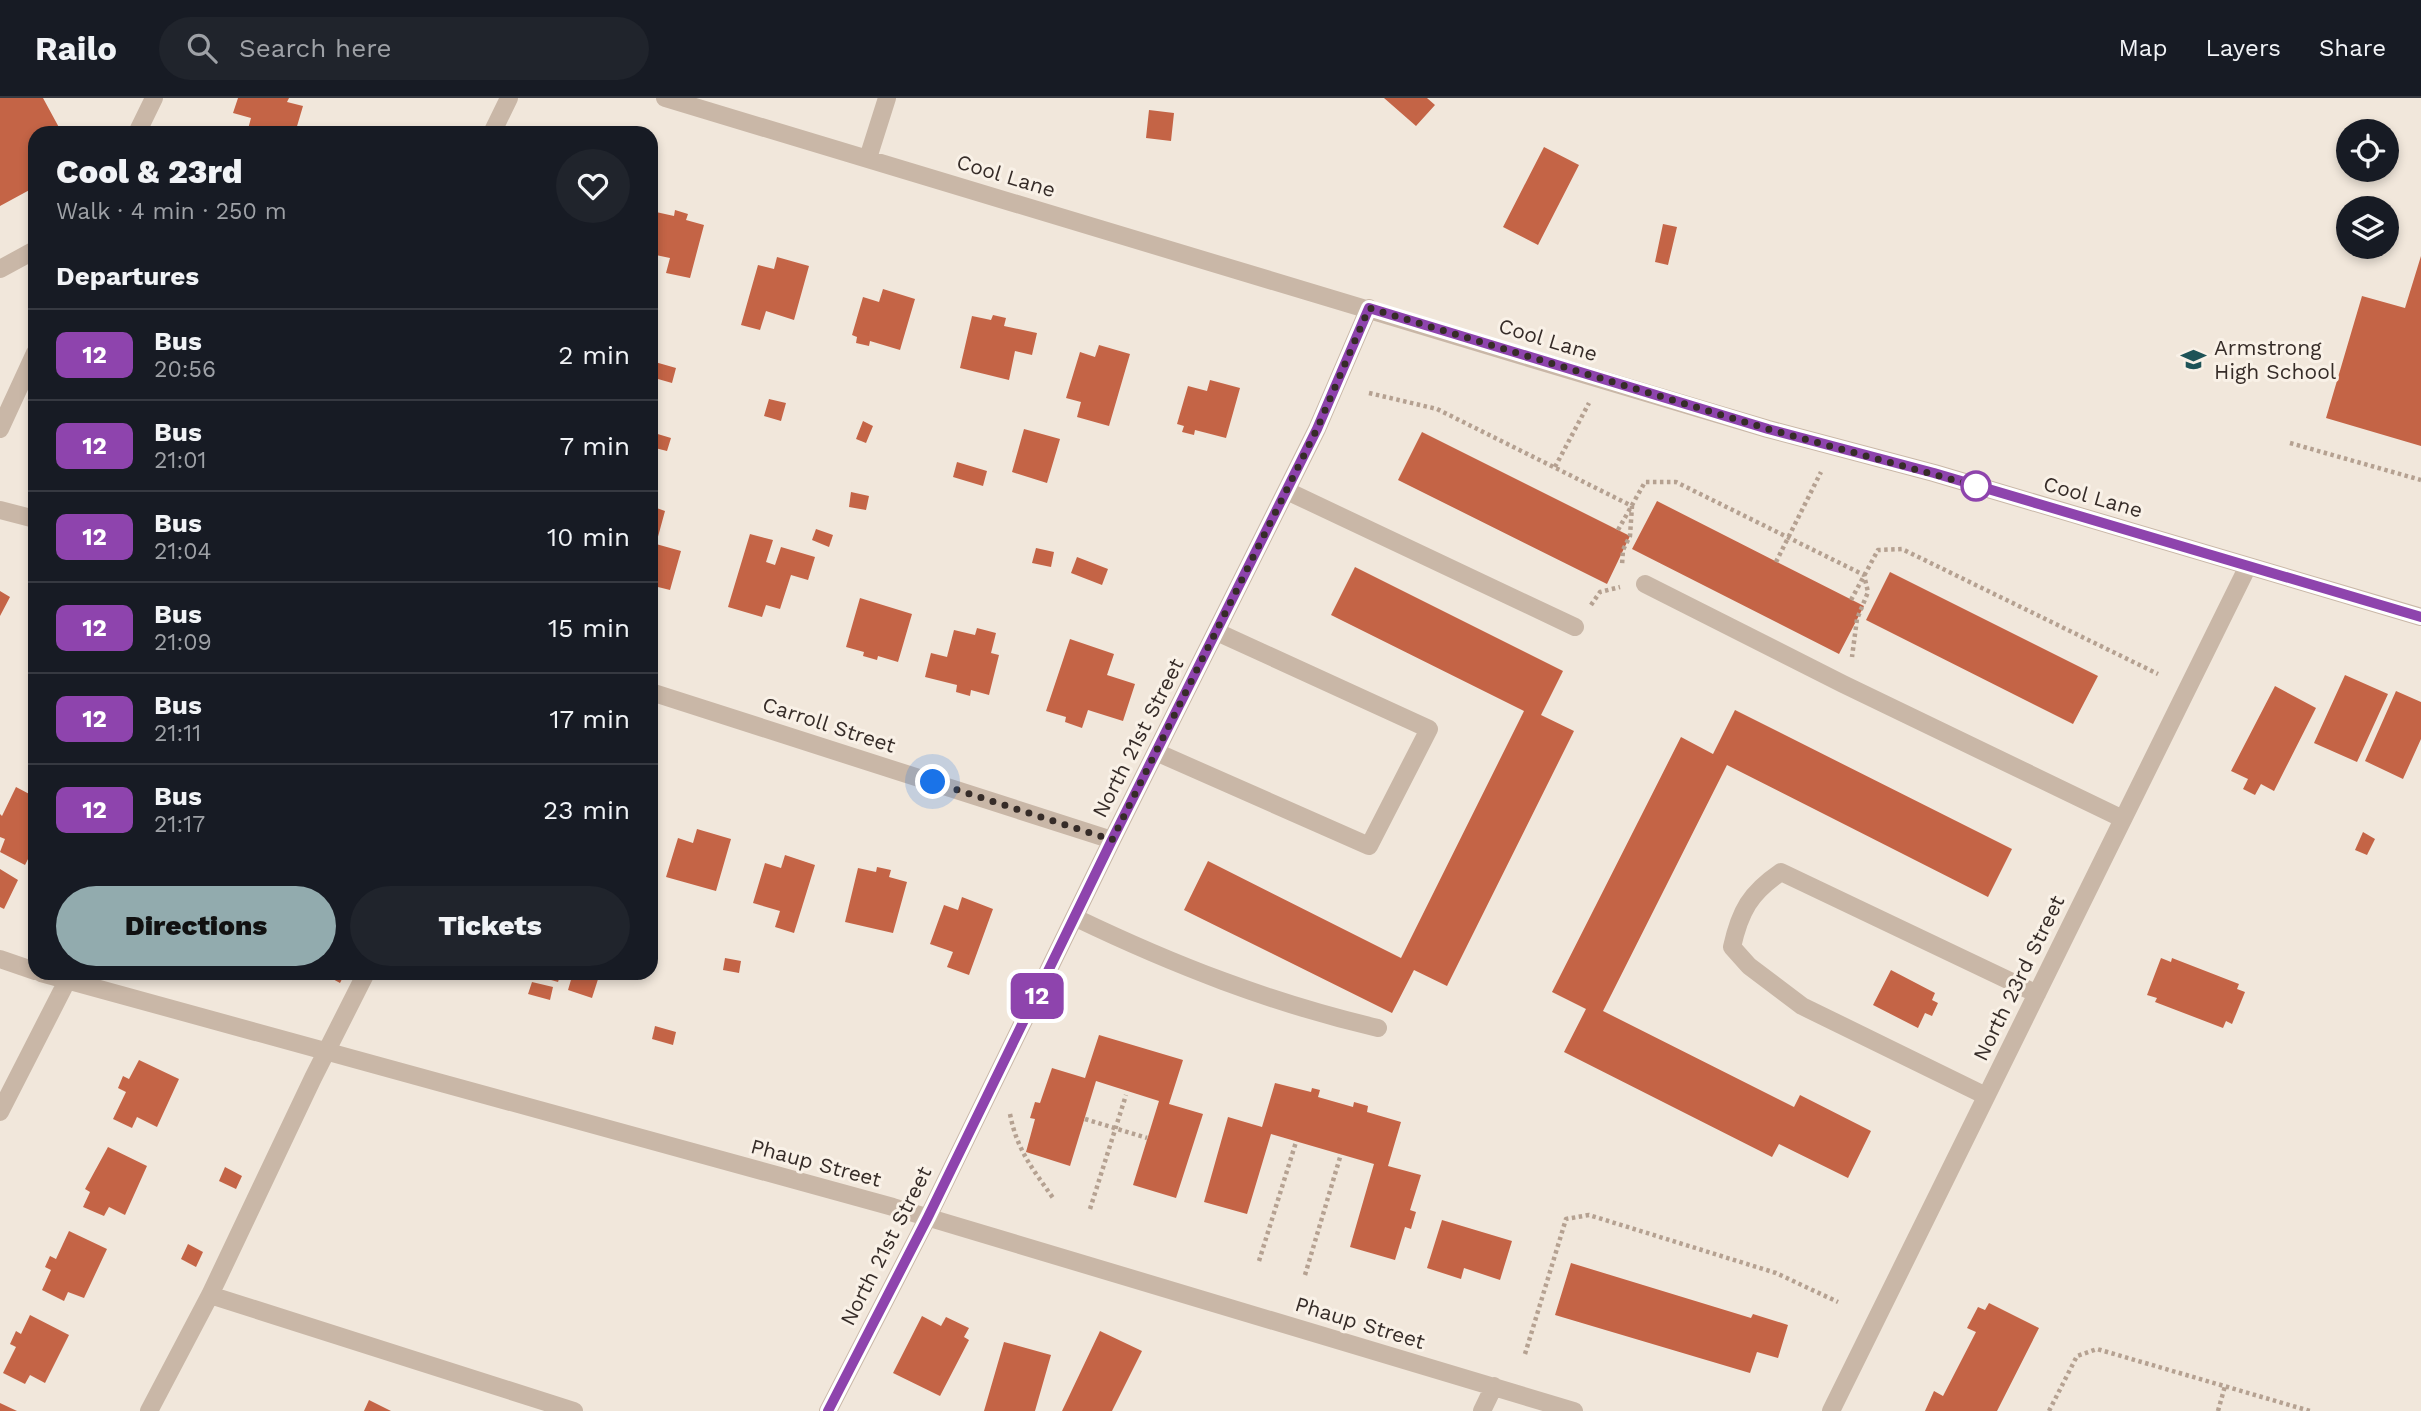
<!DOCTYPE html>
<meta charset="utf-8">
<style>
body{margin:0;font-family:"Work Sans",sans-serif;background:#20242c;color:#f1f3f6;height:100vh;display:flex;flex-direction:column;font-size:26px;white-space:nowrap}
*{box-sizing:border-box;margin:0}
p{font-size:23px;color:#9ea1a6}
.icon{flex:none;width:38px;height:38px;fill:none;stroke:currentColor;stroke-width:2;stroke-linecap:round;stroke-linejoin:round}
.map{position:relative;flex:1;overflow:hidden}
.panel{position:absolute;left:28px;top:28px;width:630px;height:854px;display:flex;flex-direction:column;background:#171b24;border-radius:21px;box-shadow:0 4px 10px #0003}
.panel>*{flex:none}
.badge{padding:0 14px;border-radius:10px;font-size:24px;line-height:46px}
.buttons{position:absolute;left:2336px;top:21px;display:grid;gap:14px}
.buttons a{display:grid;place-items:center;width:63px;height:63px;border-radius:50%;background:#171b24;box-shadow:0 4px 10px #0003;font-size:35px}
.you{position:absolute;width:35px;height:35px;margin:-18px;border:5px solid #fff;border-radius:50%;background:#1a73e8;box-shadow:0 0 0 10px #1a73e833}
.map>.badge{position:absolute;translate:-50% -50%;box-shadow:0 0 0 4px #fff}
h2{padding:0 28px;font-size:26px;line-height:63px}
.round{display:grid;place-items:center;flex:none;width:74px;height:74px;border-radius:37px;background:#20242c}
.head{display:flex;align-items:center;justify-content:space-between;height:119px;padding:0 28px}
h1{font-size:33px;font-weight:800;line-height:52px}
.cta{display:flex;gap:14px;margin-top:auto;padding:14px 28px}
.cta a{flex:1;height:80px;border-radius:42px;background:#92abae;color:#111;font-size:28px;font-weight:800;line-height:80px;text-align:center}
.cta a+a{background:#20242c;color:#f1f3f6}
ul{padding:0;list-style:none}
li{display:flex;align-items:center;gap:21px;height:91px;padding:0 28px;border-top:2px solid #363941}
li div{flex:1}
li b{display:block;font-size:26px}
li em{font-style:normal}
li .badge{min-width:77px;font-weight:700;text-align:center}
header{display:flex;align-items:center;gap:42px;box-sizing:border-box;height:98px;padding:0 35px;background:#171b24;border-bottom:2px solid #363941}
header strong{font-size:33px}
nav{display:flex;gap:38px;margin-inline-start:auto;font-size:24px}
.search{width:490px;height:63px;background:#20242c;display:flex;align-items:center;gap:18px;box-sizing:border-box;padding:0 24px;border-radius:38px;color:#9ea1a6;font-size:26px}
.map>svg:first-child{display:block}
</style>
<header>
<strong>Railo</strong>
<div class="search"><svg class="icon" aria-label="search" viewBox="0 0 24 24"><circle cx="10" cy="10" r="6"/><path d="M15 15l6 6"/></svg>Search here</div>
<nav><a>Map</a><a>Layers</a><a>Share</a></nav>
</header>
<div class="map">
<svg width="2421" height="1313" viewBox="0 0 2421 1313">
<rect width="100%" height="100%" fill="#f1e7db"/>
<path fill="#c46446" d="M 0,0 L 43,0 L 62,35 L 35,35 L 35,89 L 0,108 Z
M 238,0 L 289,0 L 287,4 L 303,8 L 295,35 L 247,35 L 251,20 L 233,15 Z
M 1384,0 L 1427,0 L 1435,7 L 1416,28 Z
M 1149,12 L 1174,15 L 1171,43 L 1146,40 Z
M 1544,49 L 1579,67 L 1538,147 L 1503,129 Z
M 675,112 L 688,116 L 686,122 L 704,127 L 690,180 L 666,175 L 670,160 L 651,156 L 651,134 L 656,114 L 674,118 Z
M 1663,126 L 1677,129 L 1668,167 L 1655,164 Z
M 2421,158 L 2421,348 L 2326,320 L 2362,198 L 2405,210 Z
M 777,159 L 809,168 L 794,222 L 766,213 L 760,232 L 741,227 L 758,167 L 774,171 Z
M 883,191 L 915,201 L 900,252 L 870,243 L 869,248 L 856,245 L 857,239 L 852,237 L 863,199 L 879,204 Z
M 993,217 L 1006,220 L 1004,228 L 1037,235 L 1032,257 L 1015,253 L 1009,282 L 960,270 L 972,218 L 991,222 Z
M 1099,247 L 1130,256 L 1109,328 L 1077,319 L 1081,304 L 1066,300 L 1080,254 L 1095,259 Z
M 655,264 L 676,270 L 672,285 L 651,279 Z
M 1210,282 L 1240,290 L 1226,340 L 1195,332 L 1194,337 L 1182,334 L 1184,328 L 1177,326 L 1188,288 L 1207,293 Z
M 769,301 L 786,305 L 781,323 L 764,318 Z
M 863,323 L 873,328 L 866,345 L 856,341 Z
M 1024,331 L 1060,341 L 1047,385 L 1012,374 Z
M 651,334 L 671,340 L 667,353 L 651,349 Z
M 1422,334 L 1630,438 L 1607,486 L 1398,382 Z
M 957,364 L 987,373 L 983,388 L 953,379 Z
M 851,394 L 869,398 L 866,412 L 849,409 Z
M 1657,403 L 1864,508 L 1839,556 L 1632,451 Z
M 651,408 L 665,413 L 656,446 L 681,453 L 670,492 L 654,488 L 652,497 Z
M 816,431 L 833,437 L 829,449 L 812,442 Z
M 750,436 L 773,442 L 766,464 L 775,467 L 781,449 L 815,459 L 808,482 L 791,477 L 780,511 L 766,507 L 762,519 L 728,509 Z
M 1036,450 L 1054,454 L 1051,469 L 1032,465 Z
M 1077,459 L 1108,471 L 1102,487 L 1071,475 Z
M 1355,469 L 1563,573 L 1541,617 L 1574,633 L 1447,888 L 1414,872 L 1392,915 L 1184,812 L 1208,763 L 1401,860 L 1524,613 L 1331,517 Z
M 1890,474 L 2098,578 L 2073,626 L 1866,522 Z
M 0,493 L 10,499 L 0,518 Z
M 860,500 L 912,516 L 898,564 L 878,558 L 877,562 L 863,558 L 864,554 L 846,549 Z
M 977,530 L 996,535 L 991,555 L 999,557 L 989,597 L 971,592 L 970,598 L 956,594 L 957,587 L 925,579 L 931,555 L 947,559 L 954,532 L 975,537 Z
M 1070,541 L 1114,556 L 1107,577 L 1135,586 L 1123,623 L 1088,612 L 1082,630 L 1065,624 L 1066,619 L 1046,613 Z
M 2345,577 L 2388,596 L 2357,664 L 2314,645 Z
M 2275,588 L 2316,610 L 2274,693 L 2261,686 L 2255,697 L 2243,691 L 2248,681 L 2231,673 Z
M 2396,593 L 2421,604 L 2421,641 L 2403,681 L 2365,663 Z
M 1735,612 L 2012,751 L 1988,799 L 1727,667 L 1603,913 L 1794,1009 L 1800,997 L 1871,1033 L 1848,1080 L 1779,1046 L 1772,1059 L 1564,954 L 1586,911 L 1552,894 L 1681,639 L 1713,656 Z
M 16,689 L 35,699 L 35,754 L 32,753 L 25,767 L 0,754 L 5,741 L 0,739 L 0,716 L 2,718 Z
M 697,731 L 731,741 L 716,793 L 666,779 L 678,740 L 693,745 Z
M 2363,734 L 2375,741 L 2367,757 L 2355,752 Z
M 785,757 L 815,767 L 794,835 L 775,829 L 780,813 L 753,805 L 765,765 L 781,770 Z
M 877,769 L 891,772 L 889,779 L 907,784 L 893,835 L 845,824 L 858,770 L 876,774 Z
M 0,771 L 18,782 L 4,811 L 0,809 Z
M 962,799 L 993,811 L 969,877 L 947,869 L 953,854 L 930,846 L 944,807 L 958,812 Z
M 725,860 L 741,863 L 739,875 L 723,872 Z
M 2161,860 L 2171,864 L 2172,860 L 2239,886 L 2237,891 L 2245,894 L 2232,926 L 2226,923 L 2223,930 L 2155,904 L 2157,900 L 2147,897 Z
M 1891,872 L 1935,895 L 1932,902 L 1938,905 L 1932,918 L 1925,915 L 1918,930 L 1873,907 Z
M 322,875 L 345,875 L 340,885 Z
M 546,875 L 561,875 L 558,884 L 544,880 Z
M 573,875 L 600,875 L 592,900 L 568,892 Z
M 532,884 L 553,889 L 550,902 L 528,896 Z
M 655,928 L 676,934 L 673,947 L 652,941 Z
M 1099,937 L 1183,962 L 1169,1006 L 1203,1016 L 1176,1100 L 1133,1087 L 1159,1003 L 1096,983 L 1070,1068 L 1026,1054 L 1035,1021 L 1030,1020 L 1035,1004 L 1040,1005 L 1052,970 L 1085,980 Z
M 139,962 L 179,981 L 157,1029 L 137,1019 L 132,1030 L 113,1021 L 126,994 L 118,990 L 123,978 L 129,981 Z
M 1275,985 L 1311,994 L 1312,990 L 1320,992 L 1318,999 L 1353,1009 L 1354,1004 L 1368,1008 L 1367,1014 L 1401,1024 L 1388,1068 L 1421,1077 L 1410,1112 L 1416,1114 L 1411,1131 L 1405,1129 L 1395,1162 L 1350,1149 L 1374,1066 L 1271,1036 L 1247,1116 L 1204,1104 L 1228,1019 L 1262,1029 Z
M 108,1049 L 147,1068 L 125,1117 L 109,1109 L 104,1118 L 83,1109 L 90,1094 L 85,1091 Z
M 225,1069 L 242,1078 L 236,1091 L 219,1083 Z
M 1442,1122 L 1512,1143 L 1500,1182 L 1464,1170 L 1461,1181 L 1427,1170 Z
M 69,1133 L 107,1151 L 84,1200 L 68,1194 L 64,1203 L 42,1192 L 51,1172 L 45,1169 L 50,1158 L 56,1161 Z
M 188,1146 L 203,1154 L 196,1169 L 181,1161 Z
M 1571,1165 L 1751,1220 L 1753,1216 L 1788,1227 L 1778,1260 L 1757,1254 L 1750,1275 L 1555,1217 Z
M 1989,1205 L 2039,1230 L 1997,1313 L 1925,1313 L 1934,1293 L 1943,1298 L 1976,1234 L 1967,1230 L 1978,1209 L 1985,1212 Z
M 30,1217 L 69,1237 L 45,1285 L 30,1277 L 25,1286 L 3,1275 L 16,1249 L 10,1246 L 16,1233 L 21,1236 Z
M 922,1218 L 941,1228 L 946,1219 L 969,1230 L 964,1239 L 969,1242 L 940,1298 L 893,1275 Z
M 1100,1233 L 1142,1253 L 1112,1313 L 1062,1313 Z
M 1004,1244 L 1051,1257 L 1035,1313 L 984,1313 Z
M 369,1302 L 391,1313 L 364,1313 Z
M 0,1305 L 17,1313 L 0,1313 Z"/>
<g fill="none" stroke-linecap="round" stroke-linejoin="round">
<path stroke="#b5a191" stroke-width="4.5" stroke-dasharray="3.5 3.5" stroke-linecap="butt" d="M 1369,295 L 1437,311 L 1632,408 L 1630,438 L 1623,452 L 1622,467
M 2290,345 L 2421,382
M 1555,369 L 1589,305
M 1618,432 L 1645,384 L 1676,384 L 1864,477 L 1868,494 L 1857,521 L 1852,559
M 1776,464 L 1821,374
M 1851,502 L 1878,452 L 1902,451 L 2158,576
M 1591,507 L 1600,494 L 1620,489
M 1010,1016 C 1017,1052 1032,1070 1053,1100
M 1085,1021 L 1147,1040
M 1090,1111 L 1126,997
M 1259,1163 L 1296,1044
M 1305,1177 L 1341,1056
M 1525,1256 L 1566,1121 L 1589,1117 L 1776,1175 L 1838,1204
M 2049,1313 L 2077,1258 L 2097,1251 L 2310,1313
M 2218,1313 L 2225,1288"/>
<path stroke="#c9b7a7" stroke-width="18" d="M 665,0 L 1512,255 L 1768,331 L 1934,375 L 2421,519
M 137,35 L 154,0
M 492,35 L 509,0
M 868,60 L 887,0
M 0,171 L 35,152
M 0,331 L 35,255
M 1287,393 L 1575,529
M 0,412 L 35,421
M 1645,486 L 1843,586 L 2123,721
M 651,594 L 1112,742
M 1156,654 L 1369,748 L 1429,631 L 1217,534
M 1076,820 C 1174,867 1271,905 1378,930
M 0,861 L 35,873
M 41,875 L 893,1109 L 1574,1313
M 1986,998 L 1802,908 L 1749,868 L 1732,849 C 1740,813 1750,795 1781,774 L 2037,896
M 0,1014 L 71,875
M 210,1197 L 574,1313
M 149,1313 L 210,1197 L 313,980 L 366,875
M 828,1313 L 928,1119 L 1112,742 L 1317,331 L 1369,210
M 1482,1313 L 1494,1288
M 1831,1313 L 2248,468"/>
</g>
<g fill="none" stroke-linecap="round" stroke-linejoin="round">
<defs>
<path id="line" d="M 828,1313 L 928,1119 L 1112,742 L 1317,331 L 1369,210 L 1768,331 L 1934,375 L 2421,519"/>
</defs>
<use href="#line" stroke="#fff" stroke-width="16"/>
<use href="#line" stroke="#8e44ad" stroke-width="10"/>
<path stroke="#362c28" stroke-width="7" stroke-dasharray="0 12.6" d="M 933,684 L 1112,742 L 1317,331 L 1369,210 L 1768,331 L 1976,388"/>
</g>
<defs>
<symbol id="school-bare" viewBox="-9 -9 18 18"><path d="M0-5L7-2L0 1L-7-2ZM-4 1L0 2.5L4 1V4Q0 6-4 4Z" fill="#1e5357" stroke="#f9f1e7" stroke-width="2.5" paint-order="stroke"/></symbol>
</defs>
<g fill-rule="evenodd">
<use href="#school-bare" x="2176" y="244" width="35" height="35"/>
</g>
<circle fill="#fff" stroke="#8e44ad" stroke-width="3.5" cx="1976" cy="388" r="14"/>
<g text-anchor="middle" stroke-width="6" stroke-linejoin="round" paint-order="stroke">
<g font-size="21" fill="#362c28" stroke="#f9f1e7">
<text transform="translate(1006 78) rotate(17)" y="7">Cool Lane</text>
<text transform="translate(1548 242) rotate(17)" y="7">Cool Lane</text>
<text transform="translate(2093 399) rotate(16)" y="7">Cool Lane</text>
<text transform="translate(829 627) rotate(18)" y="7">Carroll Street</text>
<text transform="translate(1138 640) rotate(-63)" y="7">North 21st Street</text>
<text transform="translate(2019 880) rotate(-64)" y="7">North 23rd Street</text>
<text transform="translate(816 1065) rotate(15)" y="7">Phaup Street</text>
<text transform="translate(886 1148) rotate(-63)" y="7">North 21st Street</text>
<text transform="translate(1360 1225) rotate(17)" y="7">Phaup Street</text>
</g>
<g font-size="21" fill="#362c28" stroke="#f9f1e7" text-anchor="start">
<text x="2214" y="257">Armstrong<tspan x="2214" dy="24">High School</tspan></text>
</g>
</g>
</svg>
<div class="buttons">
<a><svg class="icon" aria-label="locate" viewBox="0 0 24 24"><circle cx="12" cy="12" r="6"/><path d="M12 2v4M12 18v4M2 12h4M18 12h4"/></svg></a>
<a><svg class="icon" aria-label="layers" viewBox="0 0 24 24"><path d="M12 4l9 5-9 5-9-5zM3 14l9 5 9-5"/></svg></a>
</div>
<div class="you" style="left:933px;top:684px"></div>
<b class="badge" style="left:1037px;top:898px;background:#8e44ad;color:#fff">12</b>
<section class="panel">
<div class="head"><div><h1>Cool &amp; 23rd</h1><p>Walk · 4 min · 250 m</p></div><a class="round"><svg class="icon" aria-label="heart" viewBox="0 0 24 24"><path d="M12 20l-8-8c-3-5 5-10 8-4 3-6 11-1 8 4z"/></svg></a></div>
<h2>Departures</h2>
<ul>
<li><span class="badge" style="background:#8e44ad;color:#fff">12</span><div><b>Bus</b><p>20:56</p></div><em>2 min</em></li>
<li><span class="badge" style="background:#8e44ad;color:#fff">12</span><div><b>Bus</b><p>21:01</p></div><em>7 min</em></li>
<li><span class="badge" style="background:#8e44ad;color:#fff">12</span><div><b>Bus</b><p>21:04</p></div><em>10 min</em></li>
<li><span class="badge" style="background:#8e44ad;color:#fff">12</span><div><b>Bus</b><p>21:09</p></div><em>15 min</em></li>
<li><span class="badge" style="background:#8e44ad;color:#fff">12</span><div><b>Bus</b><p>21:11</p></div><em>17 min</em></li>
<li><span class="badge" style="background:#8e44ad;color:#fff">12</span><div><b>Bus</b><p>21:17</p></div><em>23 min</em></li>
</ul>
<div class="cta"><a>Directions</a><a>Tickets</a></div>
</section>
</div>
